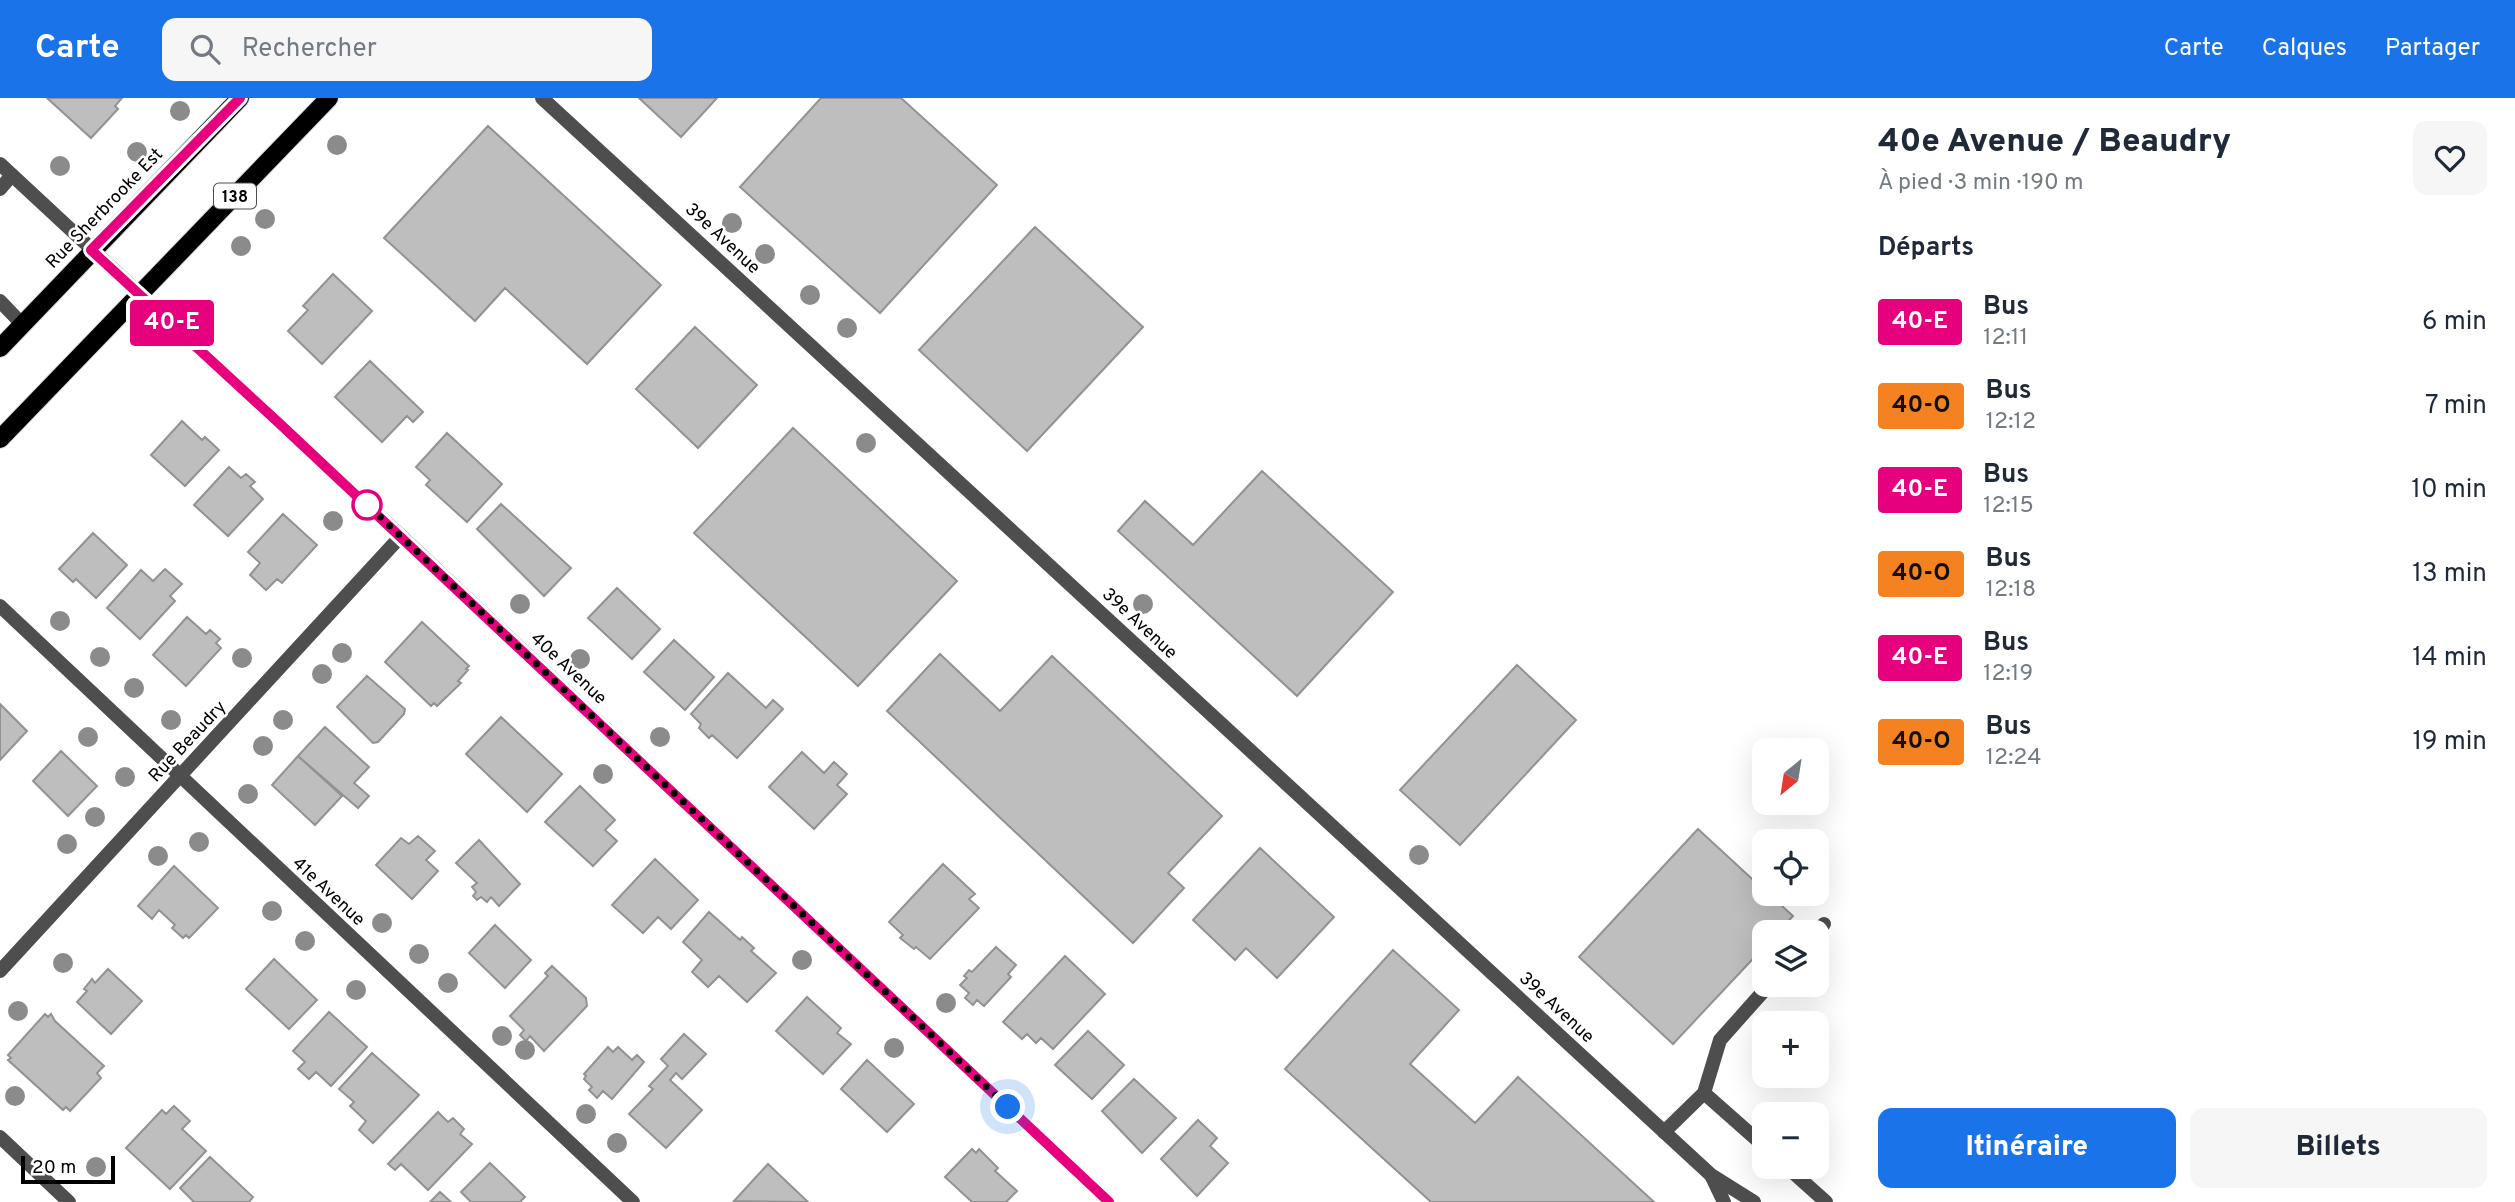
<!DOCTYPE html>
<html lang="fr">
<meta charset="utf-8">
<style>
body{margin:0;font-family:Overpass,sans-serif;background:#f6f6f7;color:#1f2937;height:100vh;display:flex;flex-direction:column;font-size:26px;white-space:nowrap}
*{box-sizing:border-box;margin:0}
p{font-size:23px;color:#747a83}
.icon{flex:none;width:38px;height:38px;fill:none;stroke:currentColor;stroke-width:2;stroke-linecap:round;stroke-linejoin:round}
.map{position:relative;flex:1;overflow:hidden}
.panel{display:flex;flex-direction:column;background:#fff;width:665px}
.panel>*{flex:none}
.badge{padding:0 14px;border-radius:5px;font-size:24px;line-height:46px}
.needle{width:46px;rotate:210deg}
.controls{position:absolute;left:1752px;top:640px;display:grid;gap:14px}
.controls a{display:grid;place-items:center;width:77px;height:77px;border-radius:14px;background:#fff;box-shadow:0 7px 28px #0002;font-size:35px}
.scale{position:absolute;left:21px;bottom:18px;width:94px;box-sizing:border-box;padding-left:7px;border:4px solid #000;border-top:0;font-size:19px;line-height:24px;white-space:nowrap;color:#000;-webkit-text-stroke:5px #fff;paint-order:stroke}
.you{position:absolute;width:35px;height:35px;margin:-18px;border:5px solid #fff;border-radius:50%;background:#1a73e8;box-shadow:0 0 0 10px #1a73e833}
.map>.badge{position:absolute;translate:-50% -50%;box-shadow:0 0 0 4px #fff}
h2{padding:0 28px;font-size:26px;line-height:63px}
.round{display:grid;place-items:center;flex:none;width:74px;height:74px;border-radius:14px;background:#f6f6f7}
.summary{display:flex;align-items:center;justify-content:space-between;height:119px;padding:0 28px}
h1{font-size:33px;font-weight:800;line-height:52px}
.action{display:flex;gap:14px;margin-top:auto;padding:14px 28px}
.action a{flex:1;height:80px;border-radius:14px;background:#1a73e8;color:#fff;font-size:28px;font-weight:800;line-height:80px;text-align:center}
.action a+a{background:#f6f6f7;color:#1f2937}
ul{padding:0;list-style:none}
li{display:flex;align-items:center;gap:21px;height:84px;padding:0 28px}
li div{flex:1}
li b{display:block;font-size:26px}
li em{font-style:normal}
li .badge{min-width:77px;font-weight:700;text-align:center}
header{display:flex;align-items:center;gap:42px;box-sizing:border-box;height:98px;padding:0 35px;background:#1a73e8;color:#fff}
header strong{font-size:33px}
nav{display:flex;gap:38px;margin-inline-start:auto;font-size:24px}
.search{width:490px;height:63px;background:#f6f6f7;display:flex;align-items:center;gap:18px;box-sizing:border-box;padding:0 24px;border-radius:14px;color:#747a83;font-size:26px}
main{display:flex;flex:1;min-height:0}
.map>svg:first-child{display:block}
</style>
<header>
<strong>Carte</strong>
<div class="search"><svg class="icon" aria-label="search" viewBox="0 0 24 24"><circle cx="10" cy="10" r="6"/><path d="M15 15l6 6"/></svg>Rechercher</div>
<nav><a>Carte</a><a>Calques</a><a>Partager</a></nav>
</header>
<main>
<div class="map">
<svg width="1850" height="1104" viewBox="0 0 1850 1104">
<rect width="100%" height="100%" fill="#fff"/>
<path fill="#bebebe" stroke="#929292" stroke-width="2" d="M 47,0 L 122,0 L 115,8 L 118,11 L 91,40 Z
M 639,0 L 717,0 L 681,39 Z
M 821,0 L 901,0 L 997,87 L 880,215 L 740,89 Z
M 488,28 L 661,187 L 587,266 L 505,190 L 475,223 L 384,140 Z
M 1035,129 L 1143,229 L 1027,353 L 919,252 Z
M 333,176 L 372,213 L 322,266 L 288,233 L 308,212 L 303,208 Z
M 695,229 L 757,287 L 698,350 L 636,291 Z
M 370,263 L 423,314 L 413,324 L 407,318 L 382,344 L 335,299 Z
M 182,323 L 202,342 L 205,339 L 219,352 L 185,388 L 151,357 Z
M 793,330 L 957,483 L 858,588 L 694,435 Z
M 447,335 L 502,386 L 467,424 L 426,387 L 430,382 L 416,369 Z
M 229,369 L 241,380 L 246,376 L 255,384 L 250,388 L 263,401 L 228,438 L 194,407 Z
M 1262,373 L 1393,494 L 1297,598 L 1118,433 L 1145,403 L 1193,447 Z
M 501,406 L 571,470 L 544,498 L 477,431 Z
M 283,416 L 317,447 L 282,485 L 277,481 L 266,492 L 250,477 L 260,465 L 248,454 Z
M 93,435 L 127,467 L 96,500 L 76,481 L 73,484 L 59,471 Z
M 165,471 L 182,486 L 170,498 L 175,503 L 140,541 L 107,510 L 141,472 L 153,483 Z
M 617,490 L 660,531 L 632,561 L 588,520 Z
M 187,519 L 206,536 L 210,532 L 220,541 L 216,545 L 221,550 L 186,588 L 153,557 Z
M 422,524 L 469,568 L 466,571 L 468,572 L 458,583 L 461,585 L 437,608 L 434,605 L 431,608 L 385,564 Z
M 674,542 L 714,579 L 685,612 L 644,574 Z
M 940,556 L 1000,613 L 1052,558 L 1222,718 L 1168,775 L 1184,790 L 1133,845 L 887,613 Z
M 1517,567 L 1576,622 L 1460,747 L 1400,692 Z
M 728,575 L 766,610 L 773,602 L 783,611 L 737,660 L 712,637 L 709,640 L 699,630 L 701,626 L 691,616 Z
M 367,578 L 405,611 L 404,616 L 378,644 L 373,645 L 337,609 Z
M 0,606 L 27,633 L 0,662 Z
M 501,619 L 562,676 L 527,714 L 466,656 Z
M 325,629 L 369,669 L 354,685 L 369,698 L 358,710 L 298,658 Z
M 61,653 L 97,688 L 68,718 L 33,683 Z
M 802,654 L 824,675 L 834,664 L 847,676 L 837,687 L 847,696 L 814,731 L 769,689 Z
M 298,658 L 342,698 L 315,727 L 272,687 Z
M 580,688 L 615,722 L 605,732 L 617,743 L 593,768 L 545,724 Z
M 1698,731 L 1764,792 L 1764,796 L 1769,796 L 1793,818 L 1777,835 L 1764,835 L 1764,849 L 1673,946 L 1579,859 Z
M 418,738 L 435,753 L 426,762 L 438,773 L 412,801 L 376,767 L 401,740 L 409,746 Z
M 479,742 L 520,786 L 499,808 L 491,799 L 487,804 L 481,799 L 477,802 L 473,798 L 476,794 L 472,789 L 477,785 L 456,765 Z
M 1260,750 L 1334,819 L 1277,880 L 1246,850 L 1235,862 L 1193,822 Z
M 655,761 L 698,802 L 671,831 L 658,819 L 643,835 L 612,807 Z
M 943,766 L 975,796 L 969,801 L 979,810 L 930,861 L 916,849 L 914,851 L 900,840 L 903,837 L 889,824 Z
M 174,768 L 218,810 L 189,840 L 186,837 L 183,840 L 172,830 L 175,827 L 159,812 L 152,821 L 138,808 Z
M 709,814 L 740,842 L 742,839 L 754,850 L 751,853 L 776,875 L 747,904 L 719,878 L 708,889 L 692,874 L 702,862 L 683,844 Z
M 495,827 L 531,862 L 505,890 L 469,855 Z
M 996,849 L 1016,867 L 1008,876 L 1011,879 L 984,908 L 977,902 L 973,907 L 965,900 L 969,895 L 960,887 L 967,880 L 964,878 L 969,872 L 972,874 Z
M 1393,852 L 1459,912 L 1410,966 L 1475,1025 L 1518,979 L 1654,1104 L 1431,1104 L 1285,971 Z
M 1065,858 L 1105,896 L 1053,951 L 1041,940 L 1036,945 L 1027,936 L 1022,941 L 1003,924 Z
M 274,861 L 317,902 L 289,931 L 246,891 Z
M 552,868 L 586,900 L 587,908 L 544,953 L 530,938 L 526,943 L 520,937 L 524,932 L 510,918 L 548,878 L 545,875 Z
M 108,871 L 142,903 L 111,936 L 77,904 L 87,893 L 84,891 L 92,881 L 95,885 Z
M 807,899 L 841,930 L 837,935 L 851,946 L 823,976 L 776,933 Z
M 329,914 L 367,949 L 331,988 L 316,974 L 309,981 L 298,971 L 305,964 L 293,953 Z
M 45,916 L 48,919 L 51,916 L 55,923 L 104,968 L 97,975 L 101,980 L 70,1013 L 66,1009 L 63,1012 L 8,962 L 11,960 L 8,957 Z
M 1088,933 L 1124,967 L 1092,1001 L 1055,967 Z
M 684,936 L 706,956 L 682,981 L 676,975 L 670,982 L 702,1012 L 666,1050 L 629,1016 L 653,991 L 649,988 L 668,968 L 661,961 Z
M 608,949 L 613,954 L 618,949 L 632,962 L 637,957 L 644,964 L 612,1001 L 603,993 L 597,1000 L 589,992 L 592,989 L 584,981 L 586,978 L 584,976 Z
M 372,955 L 419,997 L 373,1045 L 359,1032 L 366,1023 L 350,1008 L 354,1004 L 339,991 Z
M 867,962 L 914,1006 L 887,1034 L 841,991 Z
M 1134,981 L 1176,1020 L 1142,1055 L 1102,1013 Z
M 174,1008 L 190,1023 L 182,1031 L 206,1053 L 170,1091 L 126,1050 L 162,1012 L 166,1016 Z
M 438,1014 L 448,1024 L 453,1020 L 464,1031 L 460,1036 L 472,1046 L 428,1092 L 401,1066 L 395,1072 L 388,1066 Z
M 1198,1022 L 1217,1040 L 1210,1048 L 1228,1065 L 1197,1098 L 1161,1061 Z
M 972,1051 L 976,1055 L 979,1051 L 998,1070 L 995,1073 L 1017,1093 L 1006,1104 L 972,1104 L 945,1079 Z
M 210,1059 L 253,1099 L 249,1104 L 194,1104 L 180,1090 Z
M 490,1065 L 525,1099 L 520,1104 L 471,1104 L 461,1094 Z
M 768,1066 L 808,1104 L 734,1103 Z
M 440,1094 L 451,1104 L 430,1104 Z"/>
<g fill="none" stroke-linecap="round" stroke-linejoin="round">
<defs>
<path id="primary" d="M 0,250 L 240,0
M 0,341 L 329,0"/>
</defs>
<use href="#primary" stroke="#dbdbdb" stroke-width="20"/>
<path stroke="#4e4e4e" stroke-width="14" d="M 0,91 L 12,77
M 0,203 L 22,226
M 1816,835 L 1824,826
M 1704,995 L 1764,1048
M 1664,1034 L 1704,995 L 1720,942 L 1769,887
M 1787,1069 L 1826,1104"/>
<path stroke="#4e4e4e" stroke-width="14" d="M 542,0 L 1711,1077 L 1754,1104
M 0,66 L 401,438 L 1109,1104
M 0,508 L 633,1104
M 0,873 L 401,438
M 0,1039 L 69,1104
M 1711,1077 L 1724,1104"/>
<use href="#primary" stroke="#000" stroke-width="18"/>
</g>
<g fill="#8b8b8b">
<circle cx="180" cy="13" r="10"/>
<circle cx="337" cy="47" r="10"/>
<circle cx="137" cy="54" r="10"/>
<circle cx="60" cy="68" r="10"/>
<circle cx="265" cy="121" r="10"/>
<circle cx="732" cy="125" r="10"/>
<circle cx="241" cy="148" r="10"/>
<circle cx="765" cy="156" r="10"/>
<circle cx="810" cy="197" r="10"/>
<circle cx="847" cy="230" r="10"/>
<circle cx="866" cy="345" r="10"/>
<circle cx="333" cy="423" r="10"/>
<circle cx="520" cy="506" r="10"/>
<circle cx="1143" cy="506" r="10"/>
<circle cx="60" cy="523" r="10"/>
<circle cx="342" cy="555" r="10"/>
<circle cx="100" cy="559" r="10"/>
<circle cx="242" cy="560" r="10"/>
<circle cx="580" cy="561" r="10"/>
<circle cx="322" cy="576" r="10"/>
<circle cx="134" cy="590" r="10"/>
<circle cx="171" cy="622" r="10"/>
<circle cx="283" cy="622" r="10"/>
<circle cx="88" cy="639" r="10"/>
<circle cx="660" cy="639" r="10"/>
<circle cx="263" cy="648" r="10"/>
<circle cx="603" cy="676" r="10"/>
<circle cx="125" cy="679" r="10"/>
<circle cx="248" cy="696" r="10"/>
<circle cx="95" cy="719" r="10"/>
<circle cx="199" cy="744" r="10"/>
<circle cx="67" cy="746" r="10"/>
<circle cx="1419" cy="757" r="10"/>
<circle cx="158" cy="758" r="10"/>
<circle cx="272" cy="813" r="10"/>
<circle cx="382" cy="825" r="10"/>
<circle cx="305" cy="843" r="10"/>
<circle cx="419" cy="856" r="10"/>
<circle cx="802" cy="862" r="10"/>
<circle cx="63" cy="865" r="10"/>
<circle cx="448" cy="885" r="10"/>
<circle cx="356" cy="892" r="10"/>
<circle cx="946" cy="905" r="10"/>
<circle cx="18" cy="913" r="10"/>
<circle cx="502" cy="938" r="10"/>
<circle cx="894" cy="950" r="10"/>
<circle cx="525" cy="952" r="10"/>
<circle cx="15" cy="998" r="10"/>
<circle cx="586" cy="1016" r="10"/>
<circle cx="617" cy="1045" r="10"/>
<circle cx="96" cy="1069" r="10"/>
</g>
<g fill="none" stroke-linecap="round" stroke-linejoin="round">
<defs>
<path id="line" d="M 240,0 L 91,152 L 279,325 L 1109,1104"/>
</defs>
<use href="#line" stroke="#fff" stroke-width="16"/>
<use href="#line" stroke="#e6007e" stroke-width="10"/>
<path stroke="#000" stroke-width="7" stroke-dasharray="0 12.6" d="M 367,407 L 360,400 L 1008,1009"/>
</g>
<circle fill="#fff" stroke="#e6007e" stroke-width="3.5" cx="367" cy="407" r="14"/>
<g text-anchor="middle" stroke-width="5" stroke-linejoin="round" paint-order="stroke">
<rect fill="#fff" stroke="#4c4c4c" stroke-width="2" x="214" y="85.5" width="42" height="25" rx="5"/>
<g font-size="16" font-weight="bold" fill="#000">
<text x="235" y="104">138</text>
</g>
<g font-size="18" fill="#000" stroke="#fff">
<text transform="translate(104 110) rotate(-46)" y="6">Rue Sherbrooke Est</text>
<text transform="translate(723 140) rotate(43)" y="6">39e Avenue</text>
<text transform="translate(1140 525) rotate(43)" y="6">39e Avenue</text>
<text transform="translate(569 570) rotate(43)" y="6">40e Avenue</text>
<text transform="translate(187 643) rotate(-47)" y="6">Rue Beaudry</text>
<text transform="translate(329 793) rotate(43)" y="6">41e Avenue</text>
<text transform="translate(1557 909) rotate(43)" y="6">39e Avenue</text>
</g>
</g>
</svg>
<div class="controls">
<a><svg class="needle" viewBox="-14 -14 28 28"><path d="M0-13l5 13h-10z" fill="#e53935"/><path d="M0 13l5-13h-10z" fill="#747a83"/></svg></a>
<a><svg class="icon" aria-label="locate" viewBox="0 0 24 24"><circle cx="12" cy="12" r="6"/><path d="M12 2v4M12 18v4M2 12h4M18 12h4"/></svg></a>
<a><svg class="icon" aria-label="layers" viewBox="0 0 24 24"><path d="M12 4l9 5-9 5-9-5zM3 14l9 5 9-5"/></svg></a>
<a>+</a>
<a>−</a>
</div>
<div class="scale">20 m</div>
<div class="you" style="left:1008px;top:1009px"></div>
<b class="badge" style="left:172px;top:225px;background:#e6007e;color:#fff">40-E</b>
</div>
<section class="panel">
<div class="summary"><div><h1>40e Avenue / Beaudry</h1><p>À pied · 3 min · 190 m</p></div><a class="round"><svg class="icon" aria-label="heart" viewBox="0 0 24 24"><path d="M12 20l-8-8c-3-5 5-10 8-4 3-6 11-1 8 4z"/></svg></a></div>
<h2>Départs</h2>
<ul>
<li><span class="badge" style="background:#e6007e;color:#fff">40-E</span><div><b>Bus</b><p>12:11</p></div><em>6 min</em></li>
<li><span class="badge" style="background:#f58220;color:#111">40-O</span><div><b>Bus</b><p>12:12</p></div><em>7 min</em></li>
<li><span class="badge" style="background:#e6007e;color:#fff">40-E</span><div><b>Bus</b><p>12:15</p></div><em>10 min</em></li>
<li><span class="badge" style="background:#f58220;color:#111">40-O</span><div><b>Bus</b><p>12:18</p></div><em>13 min</em></li>
<li><span class="badge" style="background:#e6007e;color:#fff">40-E</span><div><b>Bus</b><p>12:19</p></div><em>14 min</em></li>
<li><span class="badge" style="background:#f58220;color:#111">40-O</span><div><b>Bus</b><p>12:24</p></div><em>19 min</em></li>
</ul>
<div class="action"><a>Itinéraire</a><a>Billets</a></div>
</section>
</main>
